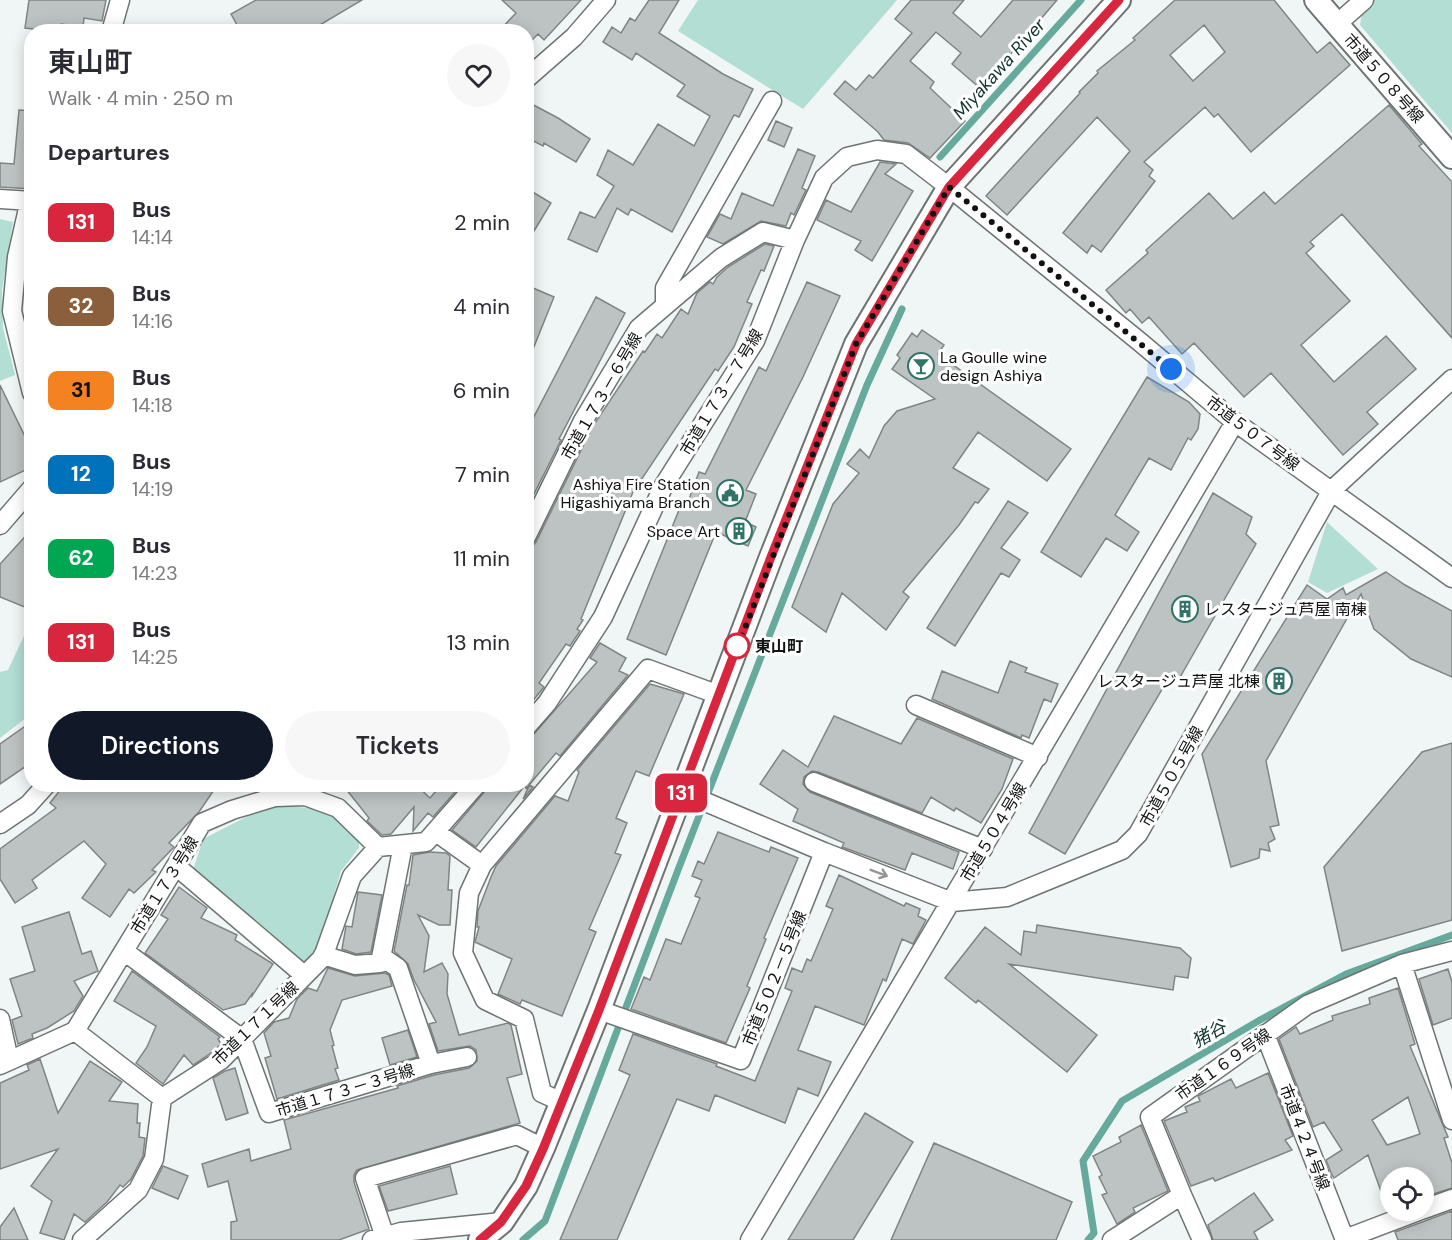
<!DOCTYPE html>
<meta charset="utf-8">
<style>
body{margin:0;font-family:"DM Sans","Noto Sans JP",sans-serif;background:#f7f7f7;color:#2b2b33;height:100vh;display:flex;flex-direction:column;font-size:22px;white-space:nowrap}
*{box-sizing:border-box;margin:0}
p{font-size:20px;color:#7c7c81}
.icon{flex:none;width:33px;height:33px;fill:none;stroke:currentColor;stroke-width:2;stroke-linecap:round;stroke-linejoin:round}
.map{position:relative;flex:1;overflow:hidden}
.side{position:absolute;left:24px;top:24px;width:510px;height:768px;display:flex;flex-direction:column;background:#fff;border-radius:24px;box-shadow:0 3px 15px #0003}
.side>*{flex:none}
.badge{padding:0 12px;border-radius:9px;font-size:21px;line-height:39px}
.buttons{position:absolute;left:1380px;top:1167px;display:grid;gap:12px}
.buttons a{display:grid;place-items:center;width:54px;height:54px;border-radius:50%;background:#fff;box-shadow:0 3px 15px #0003;font-size:30px}
.you{position:absolute;width:30px;height:30px;margin:-15px;border:4px solid #fff;border-radius:50%;background:#1a73e8;box-shadow:0 0 0 9px #1a73e833}
.map>.badge{position:absolute;translate:-50% -50%;box-shadow:0 0 0 3px #fff}
h2{padding:0 24px;font-size:22px;line-height:54px}
.round{display:grid;place-items:center;flex:none;width:63px;height:63px;border-radius:32px;background:#f7f7f7}
.head{display:flex;align-items:center;justify-content:space-between;height:102px;padding:0 24px}
h1{font-size:28px;font-weight:600;line-height:45px}
.button{display:flex;gap:12px;margin-top:auto;padding:12px 24px}
.button a{flex:1;height:69px;border-radius:36px;background:#111827;color:#fff;font-size:24px;font-weight:600;line-height:69px;text-align:center}
.button a+a{background:#f7f7f7;color:#2b2b33}
ul{padding:0;list-style:none}
li{display:flex;align-items:center;gap:18px;height:84px;padding:0 24px}
li div{flex:1}
li b{display:block;font-size:22px}
li em{font-style:normal}
li .badge{min-width:66px;font-weight:700;text-align:center}
.map>svg:first-child{display:block}
</style>
<div class="map">
<svg width="1452" height="1240" viewBox="0 0 1452 1240">
<rect width="100%" height="100%" fill="#f0f6f5"/>
<path fill="#b2ded4" d="M 698,0 L 897,0 L 803,109 L 678,31 Z
M 1374,0 L 1452,0 L 1452,133 L 1360,25 L 1362,11 Z
M 0,219 L 13,222 L 2,290 L 3,328 L 15,375 L 0,381 Z
M 1327,522 L 1378,569 L 1327,593 L 1308,582 Z
M 31,621 L 31,714 L 0,738 L 0,672 L 8,670 Z
M 275,805 L 308,808 L 335,815 L 359,837 L 359,848 L 341,871 L 320,943 L 304,963 L 193,870 L 203,839 L 248,816 Z"/>
<g fill="none" stroke-linecap="round" stroke-linejoin="round">
<path stroke="#65aa9c" stroke-width="7" d="M 940,157 L 1081,0
M 523,1240 L 545,1221 L 678,870 L 867,385 L 902,309
M 1088,1240 L 1094,1233 L 1083,1161 L 1122,1101 L 1260,1020 L 1346,974 L 1452,935"/>
</g>
<path fill="#bdc3c2" stroke="#7f8583" stroke-width="1.5" fill-rule="evenodd" d="M 29,0 L 106,0 L 102,21 L 84,18 L 83,27 L 61,24 L 60,32 L 25,28 Z
M 256,0 L 362,0 L 308,32 L 241,32 L 231,14 Z
M 502,0 L 581,0 L 544,40 L 538,34 L 526,46 L 526,32 L 498,32 L 516,13 Z
M 649,0 L 679,0 L 659,33 L 723,74 L 753,89 L 739,117 L 734,115 L 672,232 L 631,209 L 628,215 L 617,208 L 597,252 L 568,239 L 580,212 L 595,218 L 614,186 L 597,175 L 608,150 L 633,165 L 658,124 L 694,146 L 710,116 L 677,96 L 685,85 L 636,53 L 632,60 L 603,42 L 612,27 L 621,33 L 630,18 L 635,21 Z
M 911,0 L 964,0 L 953,13 L 981,37 L 1013,0 L 1057,0 L 981,89 L 952,64 L 961,53 L 936,32 L 910,61 L 934,82 L 930,88 L 965,121 L 930,158 L 908,143 L 884,140 L 878,132 L 834,94 L 845,81 L 856,90 L 869,75 L 873,78 L 912,33 L 895,19 Z
M 1175,0 L 1274,0 L 1317,53 L 1330,42 L 1350,65 L 1251,152 L 1218,114 L 1214,117 L 1205,107 L 1144,162 L 1153,170 L 1149,176 L 1155,181 L 1101,252 L 1092,245 L 1087,253 L 1063,233 L 1130,151 L 1097,117 L 1007,215 L 986,196 L 1080,93 L 1079,92 L 1098,73 L 1097,71 L 1135,40 L 1133,38 ZM 1204,25 L 1225,52 L 1193,81 L 1170,55 Z
M 526,101 L 558,118 L 590,139 L 576,162 L 544,143 L 543,146 L 526,137 Z
M 1389,105 L 1422,144 L 1419,146 L 1452,182 L 1452,338 L 1342,214 L 1310,242 L 1314,246 L 1306,253 L 1350,301 L 1301,345 L 1334,382 L 1386,336 L 1416,369 L 1367,412 L 1378,424 L 1343,455 L 1271,373 L 1244,397 L 1194,343 L 1182,354 L 1149,317 L 1142,323 L 1130,309 L 1126,313 L 1106,290 L 1148,253 L 1146,250 L 1209,193 L 1233,219 L 1264,192 L 1275,204 Z
M 19,110 L 32,111 L 32,189 L 0,187 L 0,163 L 14,164 Z
M 776,121 L 792,128 L 784,147 L 768,140 Z
M 798,149 L 815,156 L 802,188 L 806,190 L 794,215 L 791,213 L 786,226 L 761,221 L 723,244 L 707,237 L 720,214 L 731,219 L 742,193 L 773,206 Z
M 880,162 L 896,164 L 885,174 L 913,191 L 872,261 L 855,250 L 861,241 L 817,220 L 826,200 L 851,212 Z
M 526,188 L 551,203 L 526,244 Z
M 765,244 L 774,246 L 764,271 L 761,270 L 747,302 L 752,304 L 734,347 L 718,371 L 715,369 L 633,492 L 581,619 L 583,620 L 577,629 L 580,631 L 570,646 L 566,644 L 539,683 L 544,687 L 526,709 L 526,548 L 532,547 L 536,542 L 593,426 L 643,351 L 645,352 L 657,334 L 662,338 L 681,309 L 688,314 L 697,293 L 710,282 L 713,284 L 717,277 L 728,267 Z
M 807,282 L 840,296 L 803,377 L 746,490 L 756,494 L 745,522 L 756,527 L 748,546 L 716,532 L 666,655 L 627,639 L 683,500 L 688,502 L 699,472 L 705,474 L 759,367 L 766,371 Z
M 526,285 L 554,297 L 527,364 L 526,364 Z
M 596,297 L 625,313 L 559,439 L 561,440 L 526,510 L 526,432 Z
M 922,330 L 944,345 L 938,354 L 1071,449 L 1047,481 L 978,432 L 953,468 L 989,489 L 978,503 L 975,502 L 959,525 L 903,592 L 909,597 L 886,630 L 842,593 L 826,632 L 792,607 L 833,504 L 859,473 L 847,464 L 860,449 L 869,458 L 884,426 L 897,411 L 935,399 L 892,369 L 900,358 L 897,355 L 912,333 L 917,337 Z
M 1147,377 L 1189,402 L 1200,414 L 1198,429 L 1191,440 L 1188,438 L 1171,470 L 1149,458 L 1115,515 L 1139,532 L 1127,551 L 1106,538 L 1081,577 L 1041,552 Z
M 0,385 L 32,451 L 32,467 L 0,482 Z
M 1213,493 L 1252,517 L 1246,534 L 1256,544 L 1179,679 L 1171,674 L 1065,854 L 1029,833 Z
M 1008,501 L 1028,513 L 1001,548 L 1020,560 L 1009,577 L 1001,573 L 955,646 L 927,628 Z
M 32,529 L 32,610 L 0,597 L 0,564 Z
M 1386,572 L 1405,585 L 1452,611 L 1452,677 L 1411,659 L 1374,629 L 1361,594 L 1266,761 L 1279,825 L 1270,827 L 1275,839 L 1268,843 L 1270,851 L 1260,849 L 1259,858 L 1231,867 L 1202,754 L 1307,585 L 1327,599 L 1343,588 L 1346,595 Z
M 600,643 L 626,658 L 619,671 L 628,675 L 560,756 L 556,753 L 529,785 L 533,787 L 523,799 L 529,786 L 526,788 L 526,738 L 534,734 L 597,662 L 590,658 Z
M 1010,661 L 1027,668 L 1025,672 L 1058,684 L 1051,702 L 1044,699 L 1029,738 L 1022,735 L 1021,738 L 932,699 L 942,671 L 998,693 Z
M 650,684 L 684,694 L 649,776 L 636,771 L 616,818 L 627,823 L 615,853 L 621,855 L 589,929 L 596,932 L 562,1016 L 522,1000 L 520,1004 L 498,994 L 512,959 L 475,942 L 479,927 L 477,927 L 478,911 L 491,877 L 496,866 L 555,796 L 568,801 L 579,772 L 577,770 Z
M 834,716 L 901,744 L 917,718 L 1013,759 L 1002,789 L 981,823 L 956,808 L 954,811 L 931,797 L 922,813 L 818,772 L 812,771 L 804,777 L 803,784 L 810,792 L 959,852 L 953,869 L 912,853 L 905,870 L 842,847 L 844,843 L 793,821 L 798,809 L 760,784 L 783,750 L 808,767 Z
M 24,727 L 32,737 L 32,762 L 0,784 L 0,744 Z
M 1452,743 L 1452,920 L 1342,951 L 1324,867 L 1422,752 Z
M 65,784 L 218,784 L 199,812 L 169,843 L 174,847 L 152,870 L 156,872 L 134,893 L 129,889 L 110,917 L 82,898 L 106,864 L 84,841 L 32,880 L 37,888 L 15,903 L 0,879 L 0,849 L 56,808 L 50,803 Z
M 342,784 L 415,784 L 430,798 L 442,784 L 462,784 L 433,817 L 428,813 L 413,831 L 414,807 L 391,834 L 382,835 L 367,821 L 369,818 Z
M 488,784 L 526,784 L 476,847 L 452,830 L 485,791 Z
M 718,832 L 769,852 L 771,847 L 798,858 L 764,938 L 766,939 L 747,986 L 750,988 L 726,1043 L 631,1009 L 644,977 L 650,980 L 666,939 L 681,944 L 700,898 L 695,896 L 702,880 L 692,876 L 698,861 L 704,864 Z
M 430,852 L 446,853 L 450,856 L 448,890 L 452,890 L 450,925 L 439,925 L 418,915 L 429,936 L 424,972 L 442,963 L 448,974 L 447,994 L 459,1035 L 508,1023 L 511,1025 L 522,1074 L 507,1078 L 520,1123 L 357,1170 L 354,1175 L 354,1182 L 369,1229 L 339,1240 L 231,1240 L 231,1222 L 237,1221 L 228,1181 L 208,1187 L 202,1164 L 249,1149 L 251,1161 L 291,1149 L 284,1120 L 398,1088 L 397,1086 L 434,1075 L 469,1068 L 477,1061 L 476,1050 L 470,1046 L 438,1051 L 429,1024 L 436,1022 L 414,980 L 408,964 L 394,951 L 407,885 L 409,885 L 413,855 Z
M 839,875 L 904,906 L 906,903 L 920,909 L 918,916 L 926,920 L 913,944 L 902,939 L 886,981 L 883,979 L 864,1025 L 815,1006 L 798,1050 L 831,1062 L 818,1096 L 798,1088 L 785,1123 L 715,1095 L 709,1111 L 677,1099 L 617,1240 L 560,1240 L 630,1075 L 619,1070 L 633,1034 L 717,1064 L 716,1066 L 755,1081 L 792,991 L 785,988 L 792,968 L 802,972 L 807,959 L 811,961 L 833,909 L 826,906 Z
M 179,887 L 207,908 L 201,918 L 237,935 L 235,940 L 273,964 L 252,996 L 252,994 L 245,1004 L 223,1010 L 145,953 L 168,919 L 161,915 Z
M 358,892 L 382,895 L 371,952 L 356,954 L 342,949 L 346,926 L 352,927 Z
M 69,912 L 82,954 L 91,951 L 98,971 L 74,981 L 83,996 L 74,1011 L 47,1028 L 32,1034 L 33,1038 L 18,1044 L 12,1020 L 22,1016 L 10,979 L 35,971 L 22,927 Z
M 1037,925 L 1180,948 L 1191,958 L 1188,978 L 1175,976 L 1173,990 L 1009,964 L 1097,1035 L 1067,1072 L 978,1000 L 976,1003 L 945,978 L 985,927 L 1021,955 L 1024,931 L 1036,933 Z
M 328,968 L 355,976 L 385,973 L 389,975 L 392,986 L 342,1000 L 330,1030 L 334,1045 L 332,1046 L 338,1068 L 335,1069 L 339,1080 L 277,1099 L 265,1058 L 271,1056 L 264,1033 L 274,1022 L 289,1018 L 297,999 L 308,988 L 317,991 Z
M 1448,969 L 1452,982 L 1452,1018 L 1433,1025 L 1419,979 Z
M 132,971 L 220,1037 L 218,1039 L 221,1044 L 214,1051 L 193,1065 L 184,1055 L 163,1084 L 136,1063 L 147,1047 L 156,1026 L 114,1001 Z
M 1398,988 L 1415,1044 L 1410,1046 L 1448,1137 L 1444,1138 L 1452,1163 L 1452,1188 L 1424,1197 L 1424,1178 L 1390,1178 L 1390,1210 L 1388,1211 L 1368,1155 L 1334,1178 L 1332,1175 L 1326,1160 L 1342,1150 L 1324,1122 L 1313,1127 L 1279,1039 L 1296,1027 L 1300,1034 L 1333,1020 L 1332,1016 L 1370,1004 L 1369,998 ZM 1408,1097 L 1420,1134 L 1387,1145 L 1372,1120 Z
M 408,1030 L 417,1057 L 390,1065 L 382,1038 Z
M 40,1059 L 58,1113 L 90,1061 L 122,1082 L 109,1101 L 138,1104 L 137,1123 L 140,1123 L 139,1137 L 145,1138 L 143,1156 L 131,1179 L 123,1187 L 120,1185 L 107,1202 L 85,1222 L 74,1214 L 64,1240 L 40,1233 L 52,1201 L 31,1186 L 58,1149 L 0,1169 L 0,1083 L 29,1070 L 27,1065 Z
M 235,1068 L 248,1113 L 226,1120 L 213,1078 L 225,1071 Z
M 1268,1073 L 1293,1136 L 1285,1140 L 1292,1150 L 1215,1181 L 1213,1178 L 1191,1186 L 1164,1121 L 1187,1112 L 1185,1107 L 1200,1101 L 1198,1096 L 1231,1079 L 1236,1088 Z
M 865,1113 L 913,1142 L 853,1240 L 788,1240 Z
M 1141,1125 L 1168,1191 L 1133,1208 L 1135,1212 L 1117,1224 L 1102,1195 L 1107,1193 L 1099,1177 L 1102,1175 L 1093,1156 L 1121,1142 L 1119,1137 Z
M 934,1143 L 1072,1202 L 1056,1240 L 891,1240 Z
M 163,1166 L 188,1176 L 178,1199 L 152,1188 Z
M 450,1166 L 457,1194 L 388,1211 L 379,1186 Z
M 1254,1193 L 1273,1220 L 1254,1232 L 1258,1240 L 1213,1240 L 1208,1225 Z
M 14,1208 L 28,1240 L 0,1240 L 0,1227 Z
M 1452,1211 L 1452,1240 L 1398,1240 L 1395,1232 Z"/>
<g fill="none" stroke-linecap="round" stroke-linejoin="round">
<defs>
<path id="minor" d="M 1337,24 L 1364,0
M 111,32 L 120,0
M 526,79 L 574,37 L 606,0
M 0,199 L 32,201
M 30,200 L 17,257 L 12,311 L 32,393
M 665,305 L 665,288 L 772,101
M 0,525 L 32,488
M 526,537 L 583,421 L 639,328 L 721,258 L 763,232 L 795,240
M 916,705 L 1038,757
M 526,727 L 547,703 L 603,617 L 664,485 L 755,341 L 795,240 L 824,178 L 847,157 L 877,150 L 906,154 L 949,187 L 1140,342 L 1235,422 L 1452,578
M 814,782 L 983,849
M 682,792 L 824,852 L 952,902 L 1007,897 L 1122,850 L 1138,834 L 1332,490 L 1452,379
M 0,824 L 28,805 L 47,784
M 436,832 L 482,865
M 176,866 L 304,975
M 124,951 L 242,1039 L 269,1113 L 431,1064 L 467,1057
M 323,955 L 355,965 L 380,963 L 403,845
M 382,957 L 398,968 L 431,1064
M 1402,964 L 1452,1120
M 599,1010 L 741,1060 L 824,852
M 0,1019 L 9,1060
M 75,1031 L 162,1098
M 1265,1034 L 1345,1240
M 0,1065 L 75,1031 L 202,823 L 232,810 L 275,797 L 305,796 L 338,808 L 378,847 L 426,842 L 477,784
M 562,1102 L 542,1093 L 524,1019 L 485,1000 L 463,953 L 469,893 L 482,865 L 648,669 L 719,695
M 1182,1195 L 1202,1240
M 1424,1209 L 1452,1199
M 385,1237 L 365,1178 L 517,1135 L 543,1148
M 1345,1239 L 1421,1210
M 82,1240 L 138,1190 L 154,1159 L 162,1098 L 221,1060 L 323,957 L 352,876 L 378,847
M 372,1240 L 401,1232 L 502,1222
M 750,1240 L 1235,422
M 1112,1240 L 1182,1195 L 1150,1117 L 1307,1005 L 1402,964 L 1452,951"/>
<path id="tertiary" d="M 1316,0 L 1452,157
M 480,1240 L 502,1222 L 526,1186 L 543,1148 L 599,1010 L 771,557 L 856,344 L 949,187 L 1119,0"/>
</defs>
<use href="#minor" stroke="#6e7472" stroke-width="21"/>
<use href="#tertiary" stroke="#6e7472" stroke-width="26"/>
<use href="#minor" stroke="#fff" stroke-width="18"/>
<use href="#tertiary" stroke="#fff" stroke-width="22"/>
</g>
<defs><path id="oneway-shaft" d="M-6 0H5M1.5-3L5.5 0L1.5 3" fill="none" stroke-width="1.6" stroke-linecap="round" stroke-linejoin="round" transform="scale(1.5)"/></defs>
<use stroke="#949595" href="#oneway-shaft" transform="translate(879 873) rotate(21)"/>
<g fill="none" stroke-linecap="round" stroke-linejoin="round">
<defs>
<path id="line" d="M 480,1240 L 501,1222 L 526,1186 L 543,1149 L 599,1010 L 771,557 L 856,344 L 949,187 L 1119,0"/>
</defs>
<use href="#line" stroke="#fff" stroke-width="14"/>
<use href="#line" stroke="#d7263d" stroke-width="9"/>
<path stroke="#111313" stroke-width="6" stroke-dasharray="0 10.8" d="M 737,646 L 734,656 L 856,344 L 949,187 L 1171,369"/>
</g>
<defs>
<symbol id="bar-ring" viewBox="-11 -11 22 22"><circle r="9.5" fill="#fff" stroke="#2f7467" stroke-width="1.5"/><path d="M-6-5H6L.8 .8V4.5H3.5V6h-7V4.5H-.8V.8Z" fill="#2f7467"/></symbol>
<symbol id="civic-ring" viewBox="-11 -11 22 22"><circle r="9.5" fill="#fff" stroke="#2f7467" stroke-width="1.5"/><path d="M-.6-6.5H3V-4.5H.6V-3L4-1V1h2V6H-6V1h2V-1L-.6-3ZM-1.2 2.5V6h2.4V2.5Z" fill="#2f7467"/></symbol>
<symbol id="building-ring" viewBox="-11 -11 22 22"><circle r="9.5" fill="#fff" stroke="#2f7467" stroke-width="1.5"/><path d="M-4-6H4V6H1V3H-1V6H-4ZM-2.5-4.3h1.7v1.8h-1.7ZM.8-4.3h1.7v1.8H.8ZM-2.5-1h1.7V.8h-1.7ZM.8-1h1.7V.8H.8Z" fill="#2f7467"/></symbol>
</defs>
<g fill-rule="evenodd">
<use href="#bar-ring" x="906" y="351" width="30" height="30"/>
<use href="#civic-ring" x="715" y="478" width="30" height="30"/>
<use href="#building-ring" x="724" y="516" width="30" height="30"/>
<use href="#building-ring" x="1170" y="594" width="30" height="30"/>
<use href="#building-ring" x="1264" y="666" width="30" height="30"/>
</g>
<circle fill="#fff" stroke="#d7263d" stroke-width="3" cx="737" cy="646" r="12"/>
<g text-anchor="middle" stroke-width="6" stroke-linejoin="round" paint-order="stroke">
<g font-size="16" fill="#111313" stroke="#fff">
<text transform="translate(1384 78) rotate(49)" y="6">市道５０８号線</text>
<text transform="translate(721 392) rotate(-59)" y="6">市道１７３－７号線</text>
<text transform="translate(601 396) rotate(-60)" y="6">市道１７３－６号線</text>
<text transform="translate(1253 433) rotate(37)" y="6">市道５０７号線</text>
<text transform="translate(1171 776) rotate(-61)" y="6">市道５０５号線</text>
<text transform="translate(993 832) rotate(-59)" y="6">市道５０４号線</text>
<text transform="translate(164 885) rotate(-58)" y="6">市道１７３号線</text>
<text transform="translate(774 978) rotate(-68)" y="6">市道５０２－５号線</text>
<text transform="translate(255 1023) rotate(-44)" y="6">市道１７１号線</text>
<text transform="translate(1223 1064) rotate(-35)" y="6">市道１６９号線</text>
<text transform="translate(345 1090) rotate(-17)" y="6">市道１７３－３号線</text>
<text transform="translate(1305 1137) rotate(69)" y="6">市道４２４号線</text>
</g>
<g font-size="16" fill="#111313" stroke="#fff" text-anchor="end">
<text x="940" y="363" text-anchor="start">La Goulle wine<tspan x="940" dy="18">design Ashiya</tspan></text>
<text x="710" y="490">Ashiya Fire Station<tspan x="710" dy="18">Higashiyama Branch</tspan></text>
<text x="720" y="537">Space Art</text>
<text x="1204" y="615" text-anchor="start">レスタージュ芦屋 南棟</text>
<text x="1260" y="687">レスタージュ芦屋 北棟</text>
</g>
<g font-size="16" font-weight="bold" fill="#111313" stroke="#fff" text-anchor="start">
<text x="755" y="652">東山町</text>
</g>
<g font-size="18" font-style="italic" fill="#11332d" stroke="#fff">
<text transform="translate(999 69) rotate(-48)" y="6">Miyakawa River</text>
<text transform="translate(1209 1034) rotate(-30)" y="6">猪谷</text>
</g>
</g>
</svg>
<div class="buttons">
<a><svg class="icon" aria-label="locate" viewBox="0 0 24 24"><circle cx="12" cy="12" r="6"/><path d="M12 2v4M12 18v4M2 12h4M18 12h4"/></svg></a>
</div>
<div class="you" style="left:1171px;top:369px"></div>
<b class="badge" style="left:681px;top:793px;background:#d7263d;color:#fff">131</b>
<section class="side">
<div class="head"><div><h1>東山町</h1><p>Walk · 4 min · 250 m</p></div><a class="round"><svg class="icon" aria-label="heart" viewBox="0 0 24 24"><path d="M12 20l-8-8c-3-5 5-10 8-4 3-6 11-1 8 4z"/></svg></a></div>
<h2>Departures</h2>
<ul>
<li><span class="badge" style="background:#d7263d;color:#fff">131</span><div><b>Bus</b><p>14:14</p></div><em>2 min</em></li>
<li><span class="badge" style="background:#8b5e3c;color:#fff">32</span><div><b>Bus</b><p>14:16</p></div><em>4 min</em></li>
<li><span class="badge" style="background:#f58220;color:#111">31</span><div><b>Bus</b><p>14:18</p></div><em>6 min</em></li>
<li><span class="badge" style="background:#0072bc;color:#fff">12</span><div><b>Bus</b><p>14:19</p></div><em>7 min</em></li>
<li><span class="badge" style="background:#00a651;color:#fff">62</span><div><b>Bus</b><p>14:23</p></div><em>11 min</em></li>
<li><span class="badge" style="background:#d7263d;color:#fff">131</span><div><b>Bus</b><p>14:25</p></div><em>13 min</em></li>
</ul>
<div class="button"><a>Directions</a><a>Tickets</a></div>
</section>
</div>
